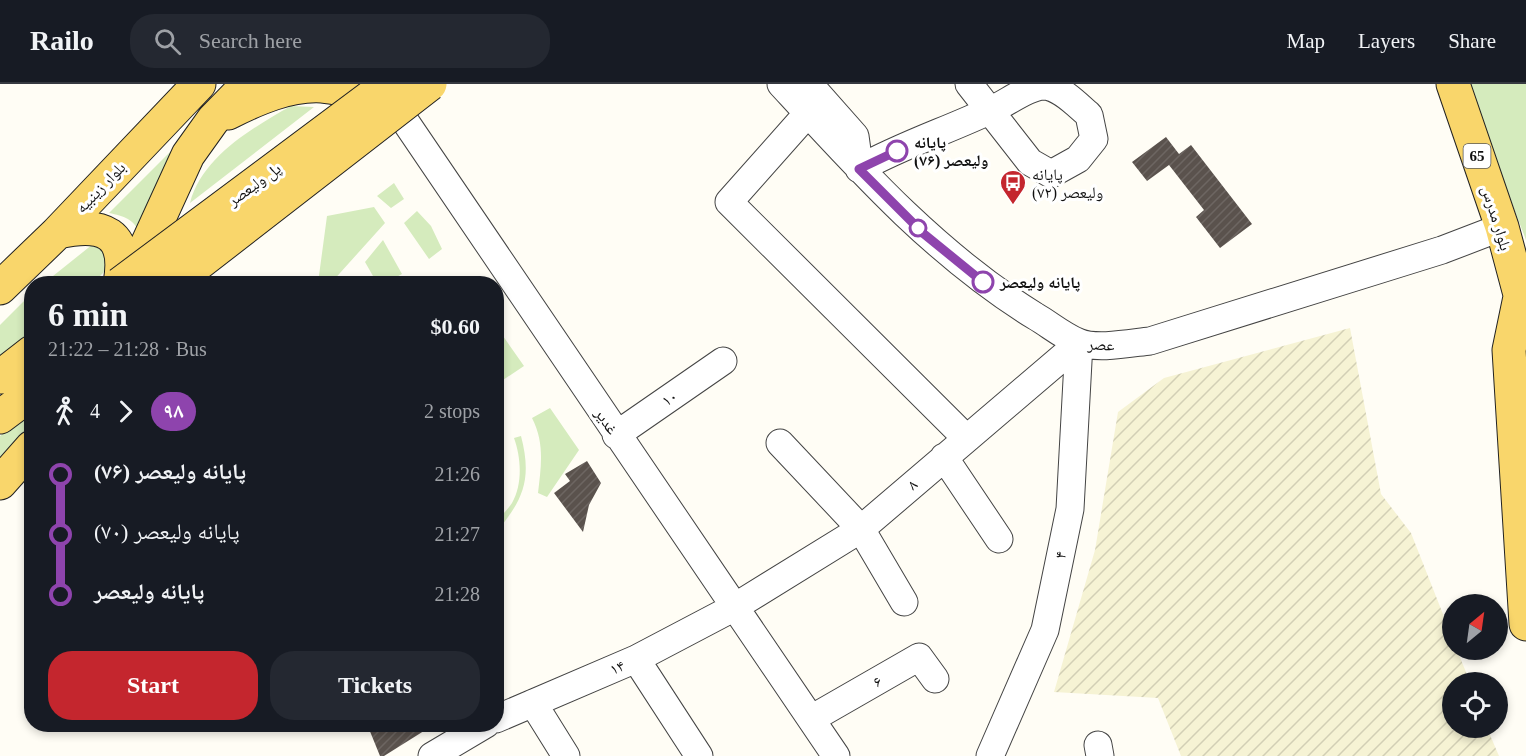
<!DOCTYPE html>
<meta charset="utf-8">
<style>
body{margin:0;font-family:"Times New Roman","Noto Naskh Arabic",serif;background:#242831;color:#f1f3f6;height:100vh;display:flex;flex-direction:column;font-size:22px;white-space:nowrap}
*{box-sizing:border-box;margin:0}
p{font-size:20px;color:#9ea1a6}
.icon{flex:none;width:33px;height:33px;fill:none;stroke:currentColor;stroke-width:2;stroke-linecap:round;stroke-linejoin:round}
.map{position:relative;flex:1;overflow:hidden}
.panel{position:absolute;left:24px;top:192px;width:480px;height:456px;display:flex;flex-direction:column;background:#171b24;border-radius:24px;box-shadow:0 3px 9px #0003}
.panel>*{flex:none}
.badge{padding:0 12px;border-radius:20px;font-size:21px;line-height:39px}
.needle{width:39px;rotate:29deg}
.controls{position:absolute;left:1442px;top:510px;display:grid;gap:12px}
.controls a{display:grid;place-items:center;width:66px;height:66px;border-radius:50%;background:#171b24;box-shadow:0 3px 9px #0003;font-size:30px}
.map>.badge{position:absolute;translate:-50% -50%;box-shadow:0 0 0 3px #fff}
.legs{display:flex;align-items:center;gap:9px;height:66px;padding:0 24px;font-size:20px}
.legs p{margin-inline-start:auto}
.head{display:flex;align-items:center;justify-content:space-between;height:102px;padding:0 24px}
h1{font-size:33px;font-weight:800;line-height:45px}
.action{display:flex;gap:12px;margin-top:auto;padding:12px 24px}
.action a{flex:1;height:69px;border-radius:24px;background:#c4262e;color:#fff;font-size:24px;font-weight:800;line-height:69px;text-align:center}
.action a+a{background:#242831;color:#f1f3f6}
ul{padding:0 24px;list-style:none}
li{display:flex;align-items:center;gap:21px;height:60px;font-size:22px}
li i{display:grid;place-items:center;width:9px;height:100%;margin:0 8px;background:currentColor}
li i::after{content:'';width:15px;height:15px;margin:-8px;border:4px solid;border-radius:50%;background:#171b24}
li p{margin-inline-start:auto}
li:first-child i{background:linear-gradient(#0000 50%,currentColor 0)}
li:last-child i{background:linear-gradient(currentColor 50%,#0000 0)}
header{display:flex;align-items:center;gap:36px;box-sizing:border-box;height:84px;padding:0 30px;background:#171b24;border-bottom:2px solid #363941}
header strong{font-size:28px}
nav{display:flex;gap:33px;margin-inline-start:auto;font-size:21px}
.search{width:420px;height:54px;background:#242831;display:flex;align-items:center;gap:15px;box-sizing:border-box;padding:0 21px;border-radius:24px;color:#9ea1a6;font-size:22px}
.map>svg:first-child{display:block}
</style>
<header>
<strong>Railo</strong>
<div class="search"><svg class="icon" aria-label="search" viewBox="0 0 24 24"><circle cx="10" cy="10" r="6"/><path d="M15 15l6 6"/></svg>Search here</div>
<nav><a>Map</a><a>Layers</a><a>Share</a></nav>
</header>
<div class="map">
<svg width="1526" height="672" viewBox="0 0 1526 672">
<defs>
<pattern id="farmland-furrows" width="10" height="10" patternUnits="userSpaceOnUse" patternTransform="scale(1.5)"><rect width="10" height="10" fill="#f6f3d4"/><path d="M-1 1l2-2M0 10L10 0M9 11l2-2" fill="none" stroke="#d2cfb5"/></pattern>
<pattern id="building-hatch" width="6" height="6" patternUnits="userSpaceOnUse" patternTransform="scale(1.5)"><rect width="6" height="6" fill="#5a524d"/><path d="M-1 1l2-2M0 6l6-6M5 7l2-2" fill="none" stroke="#6d6662"/></pattern>
</defs>
<rect width="100%" height="100%" fill="#fffdf5"/>
<path fill="url(#farmland-furrows)" d="M 1350,244 L 1381,410 L 1411,449 L 1452,553 L 1452,566 L 1457,566 L 1470,598 L 1452,598 L 1452,644 L 1487,644 L 1499,672 L 1181,672 L 1158,614 L 1054,608 L 1095,466 L 1118,328 L 1164,294 Z"/>
<path fill="#d5ebbd" d="M 1466,0 L 1526,0 L 1526,156 Z
M 291,22 L 314,23 L 190,119 C 202,73 252,44 291,22 Z
M 200,38 L 140,150 C 134,135 124,132 109,129 Z
M 394,99 L 404,115 L 391,124 L 377,112 Z
M 374,123 L 385,139 L 331,199 L 318,199 L 327,132 Z
M 417,127 L 431,142 L 442,165 L 429,175 L 404,139 Z
M 383,156 L 402,190 L 389,197 L 390,199 L 377,199 L 365,178 Z
M 93,160 L 101,160 L 113,179 L 93,199 L 43,200 Z
M 31,210 L 31,248 L 0,273 L 0,241 Z
M 496,242 L 524,282 L 500,298 L 497,292 L 497,277 L 499,275 L 497,270 Z
M 550,324 L 579,366 L 547,413 L 538,409 C 541,383 545,359 532,334 Z
M 31,327 L 31,349 L 0,383 L 0,352 Z
M 521,352 C 532,394 524,415 497,447 C 496,435 506,428 512,419 C 523,400 521,373 514,354 Z"/>
<path fill="url(#building-hatch)" d="M 1166,53 L 1179,70 L 1191,61 L 1252,140 L 1220,164 L 1196,133 L 1204,126 L 1169,81 L 1147,97 L 1132,78 Z
M 587,377 L 601,399 L 589,421 L 583,448 L 554,409 L 570,397 L 565,390 Z
M 367,640 L 435,640 L 384,672 L 380,672 Z"/>
<g fill="none" stroke-linecap="round" stroke-linejoin="round">
<defs>
<path id="minor" d="M 781,0 C 859,85 936,171 1035,232 C 1049,240 1063,252 1078,258 C 1096,266 1131,259 1150,257 L 1442,166 L 1502,143
M 809,0 L 855,52 L 859,81
M 386,9 L 836,672
M 808,29 L 729,118 L 965,353
M 859,85 C 902,61 949,46 993,25 C 1007,19 1027,3 1043,2 C 1060,2 1077,21 1089,31 L 1094,55 L 1078,75 L 1051,90 L 1030,78 L 969,0
M 616,351 L 723,277
M 780,359 L 861,445 L 904,518
M 944,373 L 999,455
M 636,575 L 699,672
M 533,619 L 566,672
M 496,635 L 636,575 L 733,524 L 861,445 L 1079,259
M 811,635 L 919,573 L 935,595
M 1098,661 L 1100,672
M 432,672 L 486,640
M 990,672 L 1045,546 L 1070,425 L 1079,259"/>
<path id="major" d="M 1453,0 L 1502,143 L 1526,233
M 228,29 C 256,15 289,0 322,2 C 345,4 368,12 391,17 L 391,14
M 58,148 C 103,138 129,148 120,200
M 129,200 L 188,71 L 213,36 L 248,0
M 0,204 L 58,148 L 199,0
M 1520,213 L 1509,266 L 1526,540
M 0,293 L 32,268
M 0,333 L 32,309
M 0,399 L 32,363"/>
</defs>
<use href="#minor" stroke="#444" stroke-width="29"/>
<use href="#major" stroke="#222" stroke-width="35"/>
<use href="#minor" stroke="#fff" stroke-width="27"/>
<use href="#major" stroke="#f9d66b" stroke-width="33"/>
<defs>
<path id="major-bridge" d="M 120,200 L 388,0
M 172,200 L 430,0"/>
</defs>
<use href="#major-bridge" stroke="#222" stroke-width="35" stroke-linecap="butt"/>
<use href="#major-bridge" stroke="#f9d66b" stroke-width="33"/>
</g>
<g fill="none" stroke-linecap="round" stroke-linejoin="round">
<defs>
<path id="line-1" d="M 897,67 L 859,85 L 924,150 L 983,198"/>
</defs>
<use href="#line-1" stroke="#fff" stroke-width="14"/>
<use href="#line-1" stroke="#8e44ad" stroke-width="9"/>
</g>
<defs>
<symbol id="bus-pin" viewBox="-11 -11 22 30"><path d="M0 17L-7.5 6A9.5 9.5 0 1 1 7.5 6Z" fill="#c4262e" stroke="#fff"/><path d="M-5-6H5V4H4V6H2V4H-2V6H-4V4H-5ZM-3.5-4V0h7V-4ZM-3.5 1.2v1.5H-2V1.2ZM2 1.2v1.5H3.5V1.2Z" fill="#fff"/></symbol>
</defs>
<g fill-rule="evenodd">
<use href="#bus-pin" x="998" y="84" width="30" height="40"/>
</g>
<g fill="#fff" stroke="#8e44ad" stroke-width="3">
<circle cx="897" cy="67" r="10"/>
<circle cx="918" cy="144" r="8"/>
<circle cx="983" cy="198" r="10"/>
</g>
<g text-anchor="middle" stroke-width="6" stroke-linejoin="round" paint-order="stroke">
<rect fill="#fff" stroke="#585858" stroke-width="1.5" x="1463.5" y="60" width="27" height="24" rx="4.5"/>
<g font-size="15" font-weight="bold" fill="#111">
<text x="1477" y="77">65</text>
</g>
<g font-size="16" font-weight="bold" fill="#111" stroke="#fff" text-anchor="start">
<text x="914" y="64">پایانه<tspan x="914" dy="18">ولیعصر (۷۶)</tspan></text>
<text x="1000" y="204">پایانه ولیعصر</text>
</g>
<g font-size="16" fill="#111" stroke="#fff" text-anchor="start">
<text x="1032" y="96">پایانه<tspan x="1032" dy="18">ولیعصر (۷۲)</tspan></text>
</g>
<g font-size="16" fill="#111" stroke="#fff">
<text transform="translate(254 100) rotate(-36)" y="6">پل ولیعصر</text>
<text transform="translate(100 103) rotate(-46)" y="6">بلوار زینبیه</text>
<text transform="translate(1497 134) rotate(73)" y="6">بلوار مدرس</text>
<text transform="translate(1101 260) rotate(2)" y="6">عصر</text>
<text transform="translate(669 314) rotate(-35)" y="6">۱۰</text>
<text transform="translate(607 337) rotate(56)" y="6">غدیر</text>
<text transform="translate(912 400) rotate(-41)" y="6">۸</text>
<text transform="translate(1060 471) rotate(-78)" y="6">۴</text>
<text transform="translate(617 583) rotate(-23)" y="6">۱۴</text>
<text transform="translate(877 597) rotate(-30)" y="6">۶</text>
</g>
</g>
</svg>
<div class="controls">
<a><svg class="needle" viewBox="-14 -14 28 28"><path d="M0-13l5 13h-10z" fill="#e53935"/><path d="M0 13l5-13h-10z" fill="#9ea1a6"/></svg></a>
<a><svg class="icon" aria-label="locate" viewBox="0 0 24 24"><circle cx="12" cy="12" r="6"/><path d="M12 2v4M12 18v4M2 12h4M18 12h4"/></svg></a>
</div>
<section class="panel">
<div class="head"><div><h1>6 min</h1><p>21:22 – 21:28 · Bus</p></div><b>$0.60</b></div>
<div class="legs"><svg class="icon" aria-label="walk" viewBox="0 0 24 24"><circle cx="13" cy="4" r="2"/><path d="M13 8l-2 6 4 7M11 14l-3 7M7 12l3-4h3l4 4"/></svg>4<svg class="icon" aria-label="forward" viewBox="0 0 24 24"><path d="M9 5l7 7-7 7"/></svg><b class="badge" style="background:#8e44ad;color:#fff">۹۸</b><p>2 stops</p></div>
<ul>
<li><i style="color:#8e44ad"></i><b>پایانه ولیعصر (۷۶)</b><p>21:26</p></li>
<li><i style="color:#8e44ad"></i><span>پایانه ولیعصر (۷۰)</span><p>21:27</p></li>
<li><i style="color:#8e44ad"></i><b>پایانه ولیعصر</b><p>21:28</p></li>
</ul>
<div class="action"><a>Start</a><a>Tickets</a></div>
</section>
</div>
